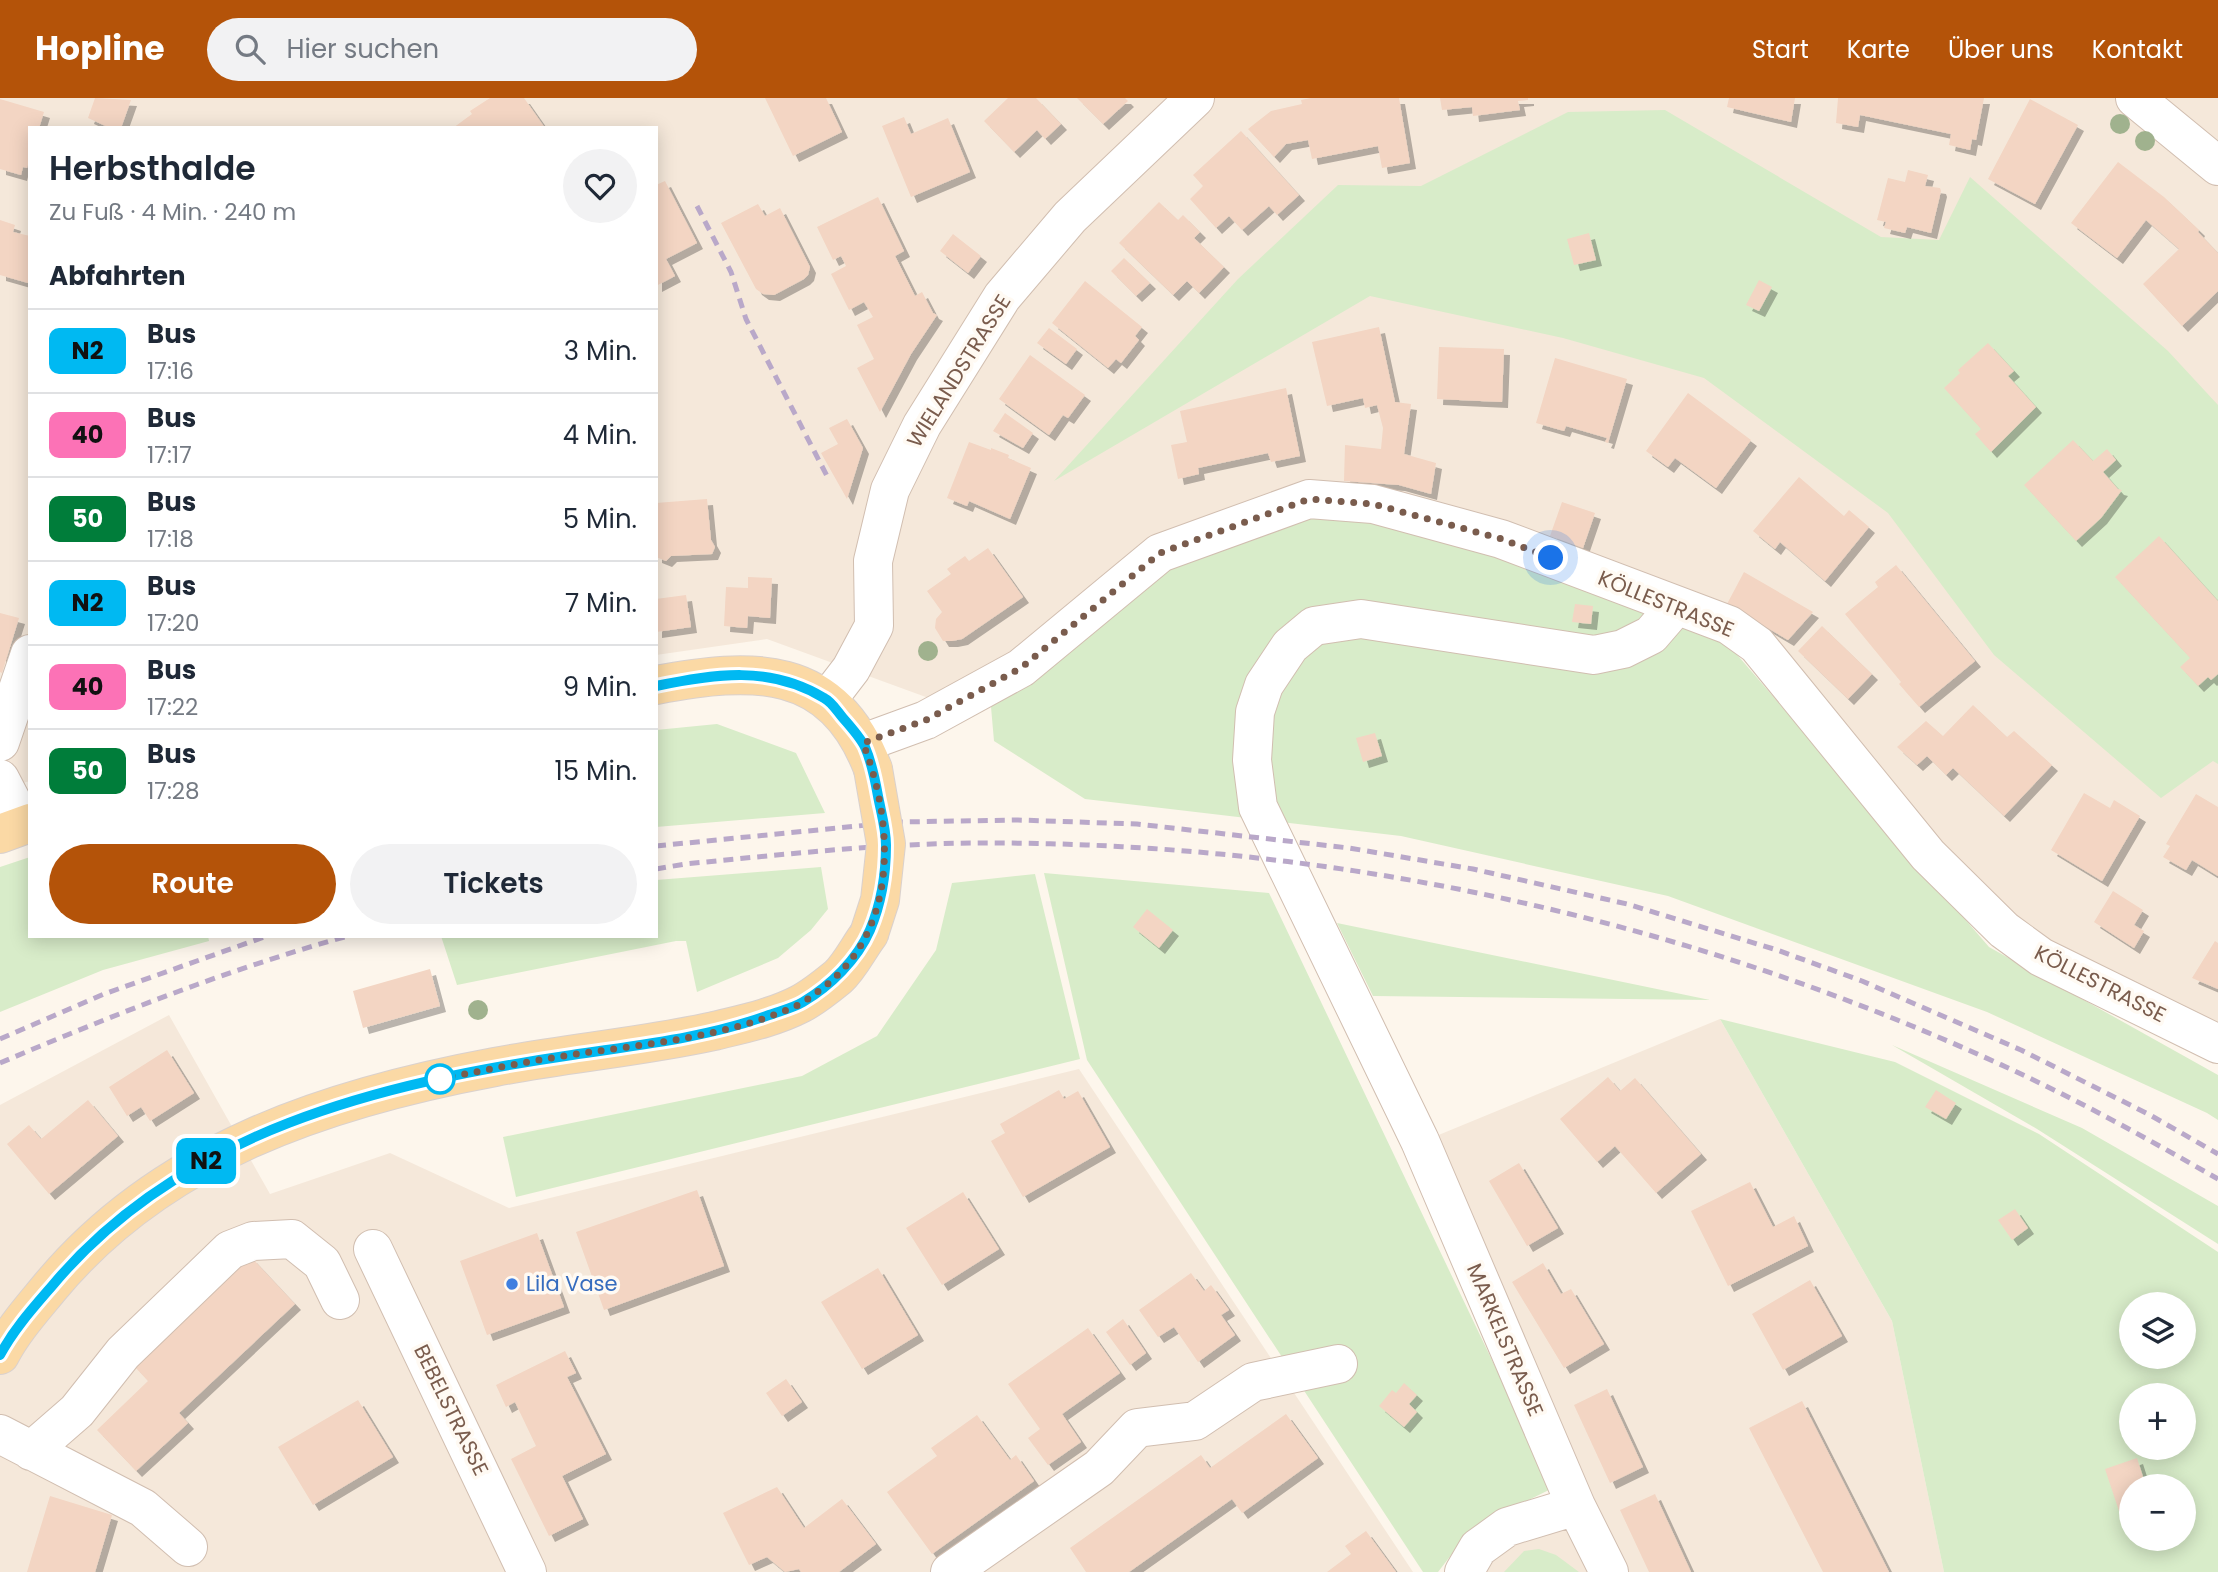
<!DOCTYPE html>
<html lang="de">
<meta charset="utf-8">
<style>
body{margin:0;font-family:Poppins,sans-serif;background:#f2f2f3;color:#1f2937;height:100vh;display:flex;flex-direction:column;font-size:26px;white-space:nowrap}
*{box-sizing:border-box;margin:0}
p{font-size:23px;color:#747a83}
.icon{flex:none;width:38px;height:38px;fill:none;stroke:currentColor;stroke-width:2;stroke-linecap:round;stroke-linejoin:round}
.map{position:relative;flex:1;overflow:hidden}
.sheet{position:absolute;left:28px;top:28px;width:630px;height:812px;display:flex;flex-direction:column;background:#fff;border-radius:0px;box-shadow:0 4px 18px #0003}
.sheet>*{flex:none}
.badge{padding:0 14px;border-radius:10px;font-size:24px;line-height:46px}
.fabs{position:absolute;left:2119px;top:1194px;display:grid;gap:14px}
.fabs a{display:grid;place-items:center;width:77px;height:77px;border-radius:50%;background:#fff;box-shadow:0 4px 18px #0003;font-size:35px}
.you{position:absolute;width:35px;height:35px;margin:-18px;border:5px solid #fff;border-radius:50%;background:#1a73e8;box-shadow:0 0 0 10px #1a73e833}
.map>.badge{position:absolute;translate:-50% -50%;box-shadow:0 0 0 4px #fff}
h2{padding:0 21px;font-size:26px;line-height:63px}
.round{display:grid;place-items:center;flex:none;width:74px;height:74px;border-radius:37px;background:#f2f2f3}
.head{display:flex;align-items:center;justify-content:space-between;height:119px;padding:0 21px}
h1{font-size:33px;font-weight:600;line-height:52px}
.action{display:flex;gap:14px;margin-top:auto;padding:14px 21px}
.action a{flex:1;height:80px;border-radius:42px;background:#b45309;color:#fff;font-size:28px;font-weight:600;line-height:80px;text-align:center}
.action a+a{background:#f2f2f3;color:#1f2937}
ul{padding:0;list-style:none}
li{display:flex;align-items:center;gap:21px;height:84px;padding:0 21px;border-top:2px solid #e0e1e3}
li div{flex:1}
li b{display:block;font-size:26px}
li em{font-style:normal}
li .badge{min-width:77px;font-weight:700;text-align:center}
header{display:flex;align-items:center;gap:42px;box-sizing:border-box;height:98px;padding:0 35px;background:#b45309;color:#fff}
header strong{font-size:33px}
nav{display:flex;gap:38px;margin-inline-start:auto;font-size:24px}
.search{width:490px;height:63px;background:#f2f2f3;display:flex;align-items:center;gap:18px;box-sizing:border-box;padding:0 24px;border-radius:38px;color:#747a83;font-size:26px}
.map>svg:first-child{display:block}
</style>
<header>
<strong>Hopline</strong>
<div class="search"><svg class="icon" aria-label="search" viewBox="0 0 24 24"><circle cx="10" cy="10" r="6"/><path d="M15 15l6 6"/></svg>Hier suchen</div>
<nav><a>Start</a><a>Karte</a><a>Über uns</a><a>Kontakt</a></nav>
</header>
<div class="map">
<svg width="2218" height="1474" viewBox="0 0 2218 1474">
<defs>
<filter id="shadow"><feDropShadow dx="6" dy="6" stdDeviation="0" flood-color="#0004"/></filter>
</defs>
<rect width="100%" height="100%" fill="#fdf6ec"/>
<path fill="#f5e8da" d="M 0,0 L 2218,0 L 2218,942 L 2007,827 L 1765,547 L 1012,565 L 934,602 L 767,541 L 656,557 L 656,30 L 30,30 L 30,683 L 0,691 Z
M 169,917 L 270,1096 L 390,1055 L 509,1110 L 1079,971 L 1413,1474 L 0,1474 L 0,1007 Z
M 1720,921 L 1892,1223 L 1944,1474 L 1454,1474 L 1582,1398 L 1424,1043 Z"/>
<path fill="#d8ecc9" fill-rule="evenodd" d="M 1665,12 L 1881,139 L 1939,142 L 1970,79 L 2168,253 L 2218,307 L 2218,666 L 2213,663 L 2161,700 L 1994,557 L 1888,415 L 1704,280 L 1563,240 L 1370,198 L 1054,383 L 1238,181 L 1338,87 L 1421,88 L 1568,14 Z
M 1313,409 L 1381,419 L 1721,538 L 1989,849 L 2218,977 L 2218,1022 L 2207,1015 L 1987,914 L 1668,798 L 1401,738 L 1085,701 L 994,643 L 991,609 L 1160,466 Z
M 717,626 L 796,655 L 825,715 L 656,729 L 656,632 Z
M 30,759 L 30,838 L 208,838 L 209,843 L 103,872 L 0,914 L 0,769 Z
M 821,769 L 828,811 L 811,832 L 778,860 L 697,894 L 686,843 L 676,843 L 457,887 L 441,838 L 656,838 L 656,782 Z
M 1044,775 L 1269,795 L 1553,1390 L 1472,1430 L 1438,1474 L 1423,1474 L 1087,962 Z
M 1035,776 L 1080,961 L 516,1099 L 503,1039 L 802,978 L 877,938 L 936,852 L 952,785 Z
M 1337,825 L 1710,902 L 1373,898 Z
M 1720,921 L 1895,964 L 2039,1036 L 2218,1154 L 2218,1474 L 1944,1474 L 1892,1223 ZM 2132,1206 L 2184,1206 L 2184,1258 L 2132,1258 ZM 2132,1297 L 2184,1297 L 2184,1349 L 2132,1349 ZM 2132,1388 L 2184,1388 L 2184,1440 L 2132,1440 Z
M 1892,947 L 2082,1030 L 2218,1108 L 2218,1146 L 2037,1031 Z
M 1539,1451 L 1556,1457 L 1579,1474 L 1504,1474 L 1524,1453 Z"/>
<path fill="#f3d5c3" filter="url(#shadow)" d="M 95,0 L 131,2 L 121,30 L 110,30 L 88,20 Z
M 490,0 L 524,0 L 545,30 L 453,30 L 472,16 L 470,13 Z
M 765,0 L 826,0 L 842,34 L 793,58 Z
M 1008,0 L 1036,0 L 1061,26 L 1045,41 L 1037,32 L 1014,54 L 984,23 Z
M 1077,0 L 1125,0 L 1128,3 L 1103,26 Z
M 1311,0 L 1399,0 L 1410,65 L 1382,70 L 1378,48 L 1312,61 L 1308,42 L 1286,46 L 1274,59 L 1248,31 L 1271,13 L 1302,6 L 1301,2 Z
M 1440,0 L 1528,0 L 1528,2 L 1518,3 L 1520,12 L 1473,18 L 1472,9 L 1442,12 Z
M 1729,0 L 1795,0 L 1791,24 L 1727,9 Z
M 1838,0 L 1984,0 L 1976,42 L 1972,41 L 1970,52 L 1949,47 L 1951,36 L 1860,17 L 1858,29 L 1836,25 Z
M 0,1 L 44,14 L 39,30 L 30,30 L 30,61 L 27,70 L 23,69 L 21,77 L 0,71 Z
M 2030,1 L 2078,27 L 2035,106 L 1988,81 Z
M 904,19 L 911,36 L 948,20 L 970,74 L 911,99 L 882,28 Z
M 1241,33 L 1299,97 L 1277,117 L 1269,108 L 1242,132 L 1229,118 L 1216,130 L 1190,101 L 1203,88 L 1193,77 Z
M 2118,64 L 2164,99 L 2199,132 L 2198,134 L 2218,155 L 2218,193 L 2182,228 L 2143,186 L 2179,151 L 2146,122 L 2117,160 L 2071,125 Z
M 1908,72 L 1928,77 L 1925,88 L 1940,90 L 1941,93 L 1931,135 L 1907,129 L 1905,135 L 1884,130 L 1886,124 L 1877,122 L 1888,80 L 1905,84 Z
M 665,83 L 697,145 L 666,161 L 675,178 L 656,188 L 656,87 Z
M 878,99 L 904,153 L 895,158 L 915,198 L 922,194 L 933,215 L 937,217 L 911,256 L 880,314 L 857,270 L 874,261 L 857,227 L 873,219 L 864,204 L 849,212 L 831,176 L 846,168 L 841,158 L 833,162 L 817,129 Z
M 1159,104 L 1178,122 L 1183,117 L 1200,134 L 1194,140 L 1224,169 L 1199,195 L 1187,183 L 1173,197 L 1119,145 Z
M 758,106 L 765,118 L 780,110 L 810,169 L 808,177 L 804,181 L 774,197 L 763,196 L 756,191 L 721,125 Z
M 0,122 L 15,127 L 13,134 L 30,138 L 28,185 L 0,177 Z
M 1589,135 L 1596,162 L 1574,167 L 1567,141 Z
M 953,136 L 981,158 L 968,175 L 940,153 Z
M 1124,160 L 1150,185 L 1136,198 L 1111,173 Z
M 1759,182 L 1772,189 L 1759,213 L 1746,207 Z
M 1085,183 L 1142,229 L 1135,238 L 1139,242 L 1121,265 L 1116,261 L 1108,270 L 1052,225 Z
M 1379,229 L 1395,304 L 1411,306 L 1404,356 L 1436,365 L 1431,396 L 1399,387 L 1344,383 L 1345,347 L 1381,351 L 1383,330 L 1377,307 L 1365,310 L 1363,300 L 1327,308 L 1312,244 Z
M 1049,230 L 1077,251 L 1066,266 L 1037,245 Z
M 1988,245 L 2014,273 L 2008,278 L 2036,309 L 1991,354 L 1975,336 L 1981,331 L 1944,290 L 1960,275 L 1958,272 Z
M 1439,249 L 1504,251 L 1502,304 L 1437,301 Z
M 1030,257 L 1085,297 L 1068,320 L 1063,317 L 1049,337 L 999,301 Z
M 1555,260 L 1627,281 L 1608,345 L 1605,344 L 1607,340 L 1566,328 L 1564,333 L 1536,325 Z
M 1286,290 L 1300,358 L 1271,364 L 1268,355 L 1198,370 L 1199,376 L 1178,381 L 1171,347 L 1187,344 L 1180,313 Z
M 1688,295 L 1751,342 L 1716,390 L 1675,360 L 1668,369 L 1646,353 Z
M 1005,315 L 1033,335 L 1023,350 L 993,333 Z
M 847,321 L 863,350 L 847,401 L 821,355 L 838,346 L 829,330 Z
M 2073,342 L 2093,363 L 2107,351 L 2116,362 L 2103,374 L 2118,391 L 2122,392 L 2101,420 L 2076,443 L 2024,387 Z
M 969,344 L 991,352 L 991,350 L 1009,357 L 1008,360 L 1031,370 L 1010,421 L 969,403 L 967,408 L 947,400 Z
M 1799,379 L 1844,418 L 1849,412 L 1869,429 L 1825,483 L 1780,444 L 1775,451 L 1753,433 Z
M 707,401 L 711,442 L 715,449 L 712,456 L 671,458 L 666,463 L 656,459 L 656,405 Z
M 1562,404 L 1595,415 L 1583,450 L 1550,438 Z
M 2159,438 L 2218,503 L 2218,576 L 2211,582 L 2208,579 L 2198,588 L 2180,569 L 2190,560 L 2115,479 Z
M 988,450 L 1023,499 L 962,541 L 952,543 L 943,543 L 935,530 L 936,521 L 942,514 L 927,493 L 951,476 L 947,471 L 965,458 L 969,463 Z
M 1896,467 L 1975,563 L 1919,609 L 1899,586 L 1901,584 L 1845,516 L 1878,489 L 1875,484 Z
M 1744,474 L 1813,514 L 1788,542 L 1727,506 Z
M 748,479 L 772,480 L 770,520 L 748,518 L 747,530 L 724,528 L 726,489 L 748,490 Z
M 686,497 L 691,529 L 656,534 L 656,501 Z
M 1575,506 L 1593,508 L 1591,526 L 1572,524 Z
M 0,515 L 19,520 L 2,575 L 0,574 Z
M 1822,528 L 1872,576 L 1848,601 L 1798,553 Z
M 1973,607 L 2007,639 L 2014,633 L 2052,667 L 2004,718 L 1953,670 L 1946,677 L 1927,658 L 1917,667 L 1897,649 L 1926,623 L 1943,638 Z
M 1375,635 L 1382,658 L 1363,664 L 1356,640 Z
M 2084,695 L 2110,710 L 2114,702 L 2140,718 L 2102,783 L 2051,752 Z
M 2196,696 L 2218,709 L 2218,778 L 2192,762 L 2186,772 L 2163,759 L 2170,748 L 2166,746 Z
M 2113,793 L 2143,812 L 2134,827 L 2144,833 L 2134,850 L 2094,824 Z
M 1147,811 L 1173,832 L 1159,850 L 1133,829 Z
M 2215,843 L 2218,845 L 2218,891 L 2192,880 Z
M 430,871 L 440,908 L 363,930 L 353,893 Z
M 167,952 L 194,995 L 150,1023 L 141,1009 L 127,1018 L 109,989 Z
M 1608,979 L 1620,993 L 1635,980 L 1701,1056 L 1656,1095 L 1615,1048 L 1597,1064 L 1560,1021 Z
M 1059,992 L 1064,1001 L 1078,993 L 1110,1049 L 1023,1099 L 991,1043 L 1005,1035 L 1000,1026 Z
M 1936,992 L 1956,1005 L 1946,1021 L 1925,1009 Z
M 88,1002 L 118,1038 L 49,1096 L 7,1046 L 29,1027 L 41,1041 Z
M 1519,1065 L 1558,1130 L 1527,1148 L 1489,1083 Z
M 1750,1084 L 1773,1129 L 1794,1118 L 1808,1148 L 1728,1188 L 1691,1113 Z
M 697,1092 L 724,1168 L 604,1212 L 576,1134 Z
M 963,1094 L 999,1151 L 942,1187 L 906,1130 Z
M 2015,1111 L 2028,1130 L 2012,1142 L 1998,1122 Z
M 537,1135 L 564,1209 L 487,1237 L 460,1163 Z
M 251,1159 L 295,1206 L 179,1315 L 188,1325 L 136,1373 L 97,1332 L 148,1283 L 134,1268 Z
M 1543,1165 L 1561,1196 L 1571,1191 L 1604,1246 L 1564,1270 L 1512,1184 Z
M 878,1170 L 918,1237 L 862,1271 L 821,1204 Z
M 1191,1175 L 1204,1193 L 1211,1187 L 1229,1212 L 1221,1217 L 1235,1237 L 1198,1264 L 1174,1229 L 1158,1239 L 1139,1212 Z
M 1810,1182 L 1842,1238 L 1783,1272 L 1752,1216 Z
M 1123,1221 L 1146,1255 L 1130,1267 L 1106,1234 Z
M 1088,1230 L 1120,1275 L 1062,1316 L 1081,1344 L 1048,1367 L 1028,1340 L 1040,1331 L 1008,1286 Z
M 565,1253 L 576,1275 L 567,1279 L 606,1356 L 562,1378 L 583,1421 L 549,1438 L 511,1361 L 536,1348 L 515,1304 L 506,1309 L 496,1287 Z
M 786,1281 L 802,1304 L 782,1318 L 766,1295 Z
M 1404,1285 L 1417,1297 L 1409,1306 L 1417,1314 L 1404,1329 L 1379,1308 L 1392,1292 L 1396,1295 Z
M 1607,1291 L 1643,1369 L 1610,1385 L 1574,1307 Z
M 358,1302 L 393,1359 L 313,1407 L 278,1349 Z
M 1802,1303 L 1856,1409 L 1889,1474 L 1823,1474 L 1749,1330 Z
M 1286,1316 L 1318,1360 L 1242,1415 L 1232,1401 L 1129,1474 L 1086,1474 L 1070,1450 L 1201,1357 L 1210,1370 Z
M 977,1317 L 1010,1362 L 1016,1357 L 1034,1383 L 932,1456 L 887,1394 L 937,1358 L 931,1350 Z
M 2137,1360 L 2146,1388 L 2132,1388 L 2132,1409 L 2119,1413 L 2105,1371 Z
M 777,1389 L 804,1430 L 842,1401 L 876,1446 L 839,1474 L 801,1474 L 799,1471 L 785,1474 L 767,1459 L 749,1467 L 723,1415 Z
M 1655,1396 L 1691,1474 L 1649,1474 L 1620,1412 Z
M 50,1398 L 112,1417 L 95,1474 L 27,1474 Z
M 1366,1433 L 1396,1474 L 1327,1474 L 1351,1456 L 1345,1448 Z"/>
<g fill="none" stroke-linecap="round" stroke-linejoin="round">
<defs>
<path id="minor" d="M 2135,0 L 2218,68
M 828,601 L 851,571 L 874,528 L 873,463 L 890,392 L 922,327 L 1002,199 L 1070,119 L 1195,0
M 0,644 L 30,556
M 863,645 L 926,622 L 1021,570 L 1160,455 L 1309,401 L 1373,406 L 1501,441 L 1729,527 L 1757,547 L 1928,757 L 2004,832 L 2041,859 L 2218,946
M 0,681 L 24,727
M 373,1151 L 527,1474
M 0,1336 L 143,1410 L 188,1449
M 31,1353 L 77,1313 L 123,1255 L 230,1152 L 253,1143 L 292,1141 L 322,1165 L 340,1202
M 950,1474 L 1099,1370 L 1137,1330 L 1195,1323 L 1253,1284 L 1338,1266
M 1464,1474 L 1478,1450 L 1507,1429 L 1576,1408
M 1609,1474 L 1576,1408 L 1420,1043 L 1258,709 L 1252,662 L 1255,614 L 1264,587 L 1290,548 L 1314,528 L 1361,521 L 1594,557 L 1623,551 L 1651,537 L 1676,508"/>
<path id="major" d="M 656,587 C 752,569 833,565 873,671
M 0,736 L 30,725
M 0,1257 C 13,1232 32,1211 50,1189 C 162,1054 328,1000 495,969 C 568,955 641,949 714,933 C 742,926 773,920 800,906 C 812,900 827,888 838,879 C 850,868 859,849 869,836"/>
</defs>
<use href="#minor" stroke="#d1beb0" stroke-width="40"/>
<use href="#major" stroke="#dad1cd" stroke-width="40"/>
<use href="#minor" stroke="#fff" stroke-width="38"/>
<use href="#major" stroke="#fbd9a5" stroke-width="38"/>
<path stroke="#b9a8c9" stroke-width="5" stroke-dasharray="10 7" stroke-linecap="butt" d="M 697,108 L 731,174 L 746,221 L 827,378
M 656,748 L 898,724 L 1018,722 L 1137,726 L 1349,750 L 1473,771 L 1627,806 L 1777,852 L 1862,883 L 2021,952 L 2150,1017 L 2218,1056
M 656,771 L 685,766 C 789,756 893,744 997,745 C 1344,746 1690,823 2006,969 C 2078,1002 2148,1041 2218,1081
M 0,941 L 104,896 L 267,838
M 0,965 C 113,917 229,871 348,838"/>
<defs>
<path id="major-bridge" d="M 869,836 L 880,802 L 886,746 L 873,671"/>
</defs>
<use href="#major-bridge" stroke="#dad1cd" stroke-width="40" stroke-linecap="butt"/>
<use href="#major-bridge" stroke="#fbd9a5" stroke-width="38"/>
</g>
<g fill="#a0b28e">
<circle cx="2120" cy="26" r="10"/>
<circle cx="2145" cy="43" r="10"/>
<circle cx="928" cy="553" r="10"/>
<circle cx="478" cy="912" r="10"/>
</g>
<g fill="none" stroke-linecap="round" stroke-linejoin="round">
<defs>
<path id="line" d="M 0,1257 C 14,1231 33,1210 52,1188 C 181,1033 381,985 572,957 C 638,947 706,940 769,917 C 780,913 793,910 803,904 C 830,888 857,862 870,832 C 881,806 886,775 886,747 C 886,731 881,714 878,698 C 875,681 872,665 865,649 C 860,639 851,629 843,620 C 837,613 832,604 824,600 C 770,567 715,576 656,588"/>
</defs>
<use href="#line" stroke="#fff" stroke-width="16"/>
<use href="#line" stroke="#00b9f2" stroke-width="10"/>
<path stroke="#7a5c4d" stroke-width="7" stroke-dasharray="0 12.6" d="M 440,981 C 485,972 530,963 576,956 C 650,946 730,938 798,907 C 806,903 813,897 820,892 C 899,834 895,728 863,645 L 926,622 L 1021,570 L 1160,455 L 1309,401 L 1373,406 L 1502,441 L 1551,460"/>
</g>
<circle fill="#fff" stroke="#00b9f2" stroke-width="3.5" cx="440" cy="981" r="14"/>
<circle fill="#3f7fe0" stroke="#fffaf3" stroke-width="2.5" cx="512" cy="1186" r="7"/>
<g text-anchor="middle" stroke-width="7" stroke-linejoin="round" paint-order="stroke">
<g font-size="21" fill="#7a5c4d" stroke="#fffaf3">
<text transform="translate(959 273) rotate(-58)" y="7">WIELANDSTRASSE</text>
<text transform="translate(1666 506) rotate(22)" y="7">KÖLLESTRASSE</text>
<text transform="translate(2100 886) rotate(27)" y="7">KÖLLESTRASSE</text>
<text transform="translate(1505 1242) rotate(67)" y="7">MARKELSTRASSE</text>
<text transform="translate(451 1312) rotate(64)" y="7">BEBELSTRASSE</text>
</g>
<g font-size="21" fill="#366cbe" stroke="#fffaf3" text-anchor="start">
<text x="526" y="1193">Lila Vase</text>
</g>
</g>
</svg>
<div class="fabs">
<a><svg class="icon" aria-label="layers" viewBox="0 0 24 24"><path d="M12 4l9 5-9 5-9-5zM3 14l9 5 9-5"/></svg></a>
<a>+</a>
<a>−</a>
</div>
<div class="you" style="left:1551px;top:460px"></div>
<b class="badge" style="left:206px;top:1063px;background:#00b9f2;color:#111">N2</b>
<section class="sheet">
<div class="head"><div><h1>Herbsthalde</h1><p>Zu Fuß · 4 Min. · 240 m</p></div><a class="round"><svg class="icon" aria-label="heart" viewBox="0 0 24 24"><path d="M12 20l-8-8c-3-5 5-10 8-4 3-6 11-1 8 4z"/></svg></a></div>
<h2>Abfahrten</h2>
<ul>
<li><span class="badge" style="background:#00b9f2;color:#111">N2</span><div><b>Bus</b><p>17:16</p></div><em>3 Min.</em></li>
<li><span class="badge" style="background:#fc72b6;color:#111">40</span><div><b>Bus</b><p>17:17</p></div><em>4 Min.</em></li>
<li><span class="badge" style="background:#007d3a;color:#fff">50</span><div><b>Bus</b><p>17:18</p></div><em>5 Min.</em></li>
<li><span class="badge" style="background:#00b9f2;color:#111">N2</span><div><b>Bus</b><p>17:20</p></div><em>7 Min.</em></li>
<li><span class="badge" style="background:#fc72b6;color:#111">40</span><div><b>Bus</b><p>17:22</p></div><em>9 Min.</em></li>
<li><span class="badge" style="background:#007d3a;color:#fff">50</span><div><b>Bus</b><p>17:28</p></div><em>15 Min.</em></li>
</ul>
<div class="action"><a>Route</a><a>Tickets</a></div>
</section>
</div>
